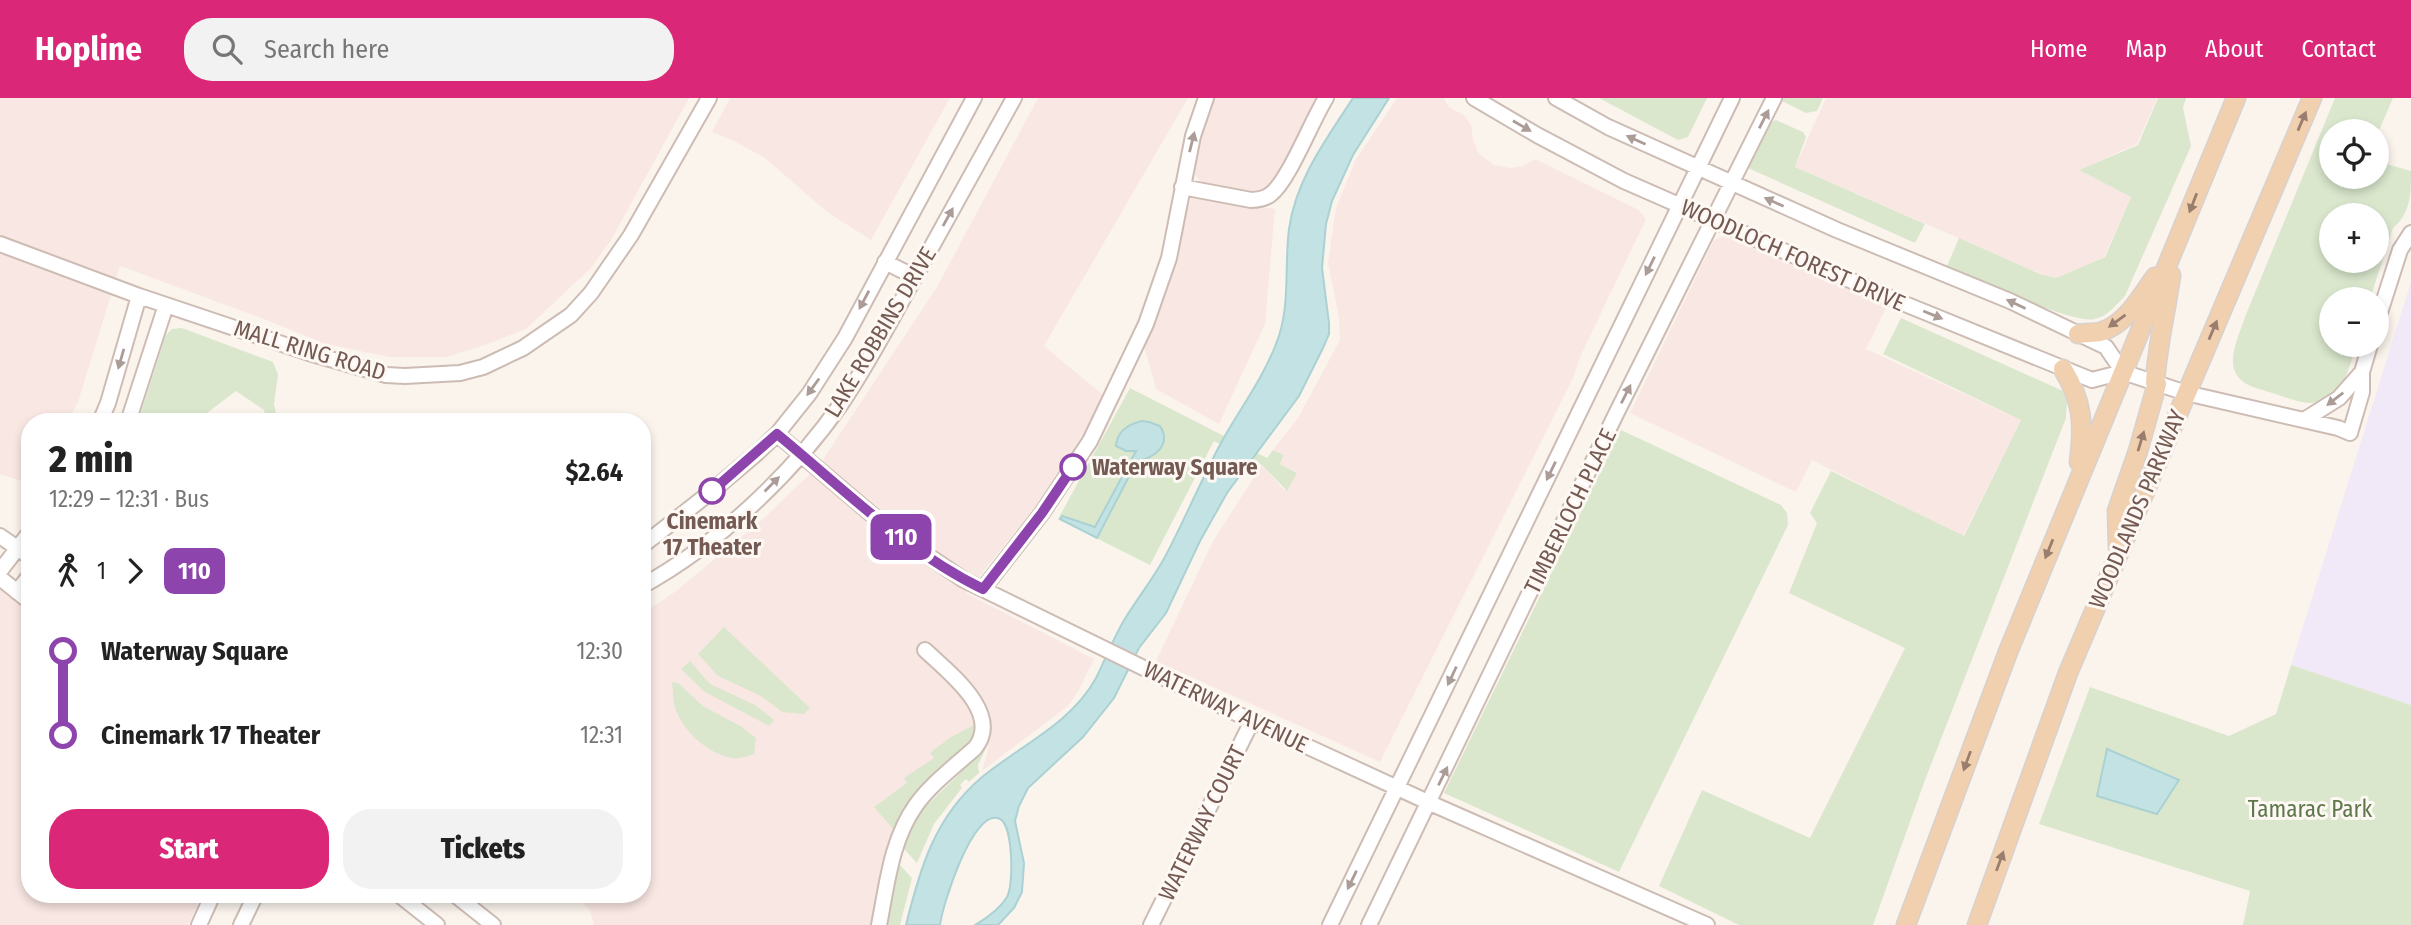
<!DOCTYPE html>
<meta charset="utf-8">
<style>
body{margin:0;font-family:"Fira Sans Condensed",sans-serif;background:#f2f2f2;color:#222;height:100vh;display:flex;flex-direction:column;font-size:26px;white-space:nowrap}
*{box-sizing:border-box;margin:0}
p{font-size:23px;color:#767676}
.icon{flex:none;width:38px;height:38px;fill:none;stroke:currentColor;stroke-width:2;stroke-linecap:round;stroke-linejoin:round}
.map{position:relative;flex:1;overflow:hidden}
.drawer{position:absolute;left:21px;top:315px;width:630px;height:490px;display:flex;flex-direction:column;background:#fff;border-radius:28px;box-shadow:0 4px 10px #0003}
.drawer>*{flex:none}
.badge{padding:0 14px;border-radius:10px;font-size:24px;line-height:46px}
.controls{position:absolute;left:2319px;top:21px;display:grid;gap:14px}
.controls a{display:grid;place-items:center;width:70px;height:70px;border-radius:50%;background:#fff;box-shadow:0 4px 10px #0003;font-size:35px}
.map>.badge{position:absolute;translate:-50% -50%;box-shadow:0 0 0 4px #fff}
.legs{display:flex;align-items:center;gap:10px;height:77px;padding:0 28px;font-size:23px}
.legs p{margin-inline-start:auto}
.headline{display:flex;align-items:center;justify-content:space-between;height:119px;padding:0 28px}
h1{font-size:38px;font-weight:800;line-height:52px}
.action{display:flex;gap:14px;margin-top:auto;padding:14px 28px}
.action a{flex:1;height:80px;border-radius:28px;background:#db2777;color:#fff;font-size:28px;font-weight:800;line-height:80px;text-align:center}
.action a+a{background:#f2f2f2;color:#222}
ul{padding:0 28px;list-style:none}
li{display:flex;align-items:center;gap:24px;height:84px;font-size:26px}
li i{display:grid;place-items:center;width:10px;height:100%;margin:0 9px;background:currentColor}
li i::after{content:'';width:18px;height:18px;margin:-9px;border:5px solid;border-radius:50%;background:#fff}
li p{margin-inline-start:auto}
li:first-child i{background:linear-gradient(#0000 50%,currentColor 0)}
li:last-child i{background:linear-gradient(currentColor 50%,#0000 0)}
header{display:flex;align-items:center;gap:42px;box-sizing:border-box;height:98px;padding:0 35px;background:#db2777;color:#fff}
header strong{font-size:33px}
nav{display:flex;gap:38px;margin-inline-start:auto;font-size:24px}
.search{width:490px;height:63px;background:#f2f2f2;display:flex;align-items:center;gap:18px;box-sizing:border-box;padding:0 24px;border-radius:28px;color:#767676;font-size:26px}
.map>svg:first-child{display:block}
</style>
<header>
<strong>Hopline</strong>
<div class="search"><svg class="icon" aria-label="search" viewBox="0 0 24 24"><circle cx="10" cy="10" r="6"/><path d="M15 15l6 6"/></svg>Search here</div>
<nav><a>Home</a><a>Map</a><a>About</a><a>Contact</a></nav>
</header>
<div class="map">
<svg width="2411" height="827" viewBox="0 0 2411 827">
<rect width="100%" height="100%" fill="#fbf4ed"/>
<path fill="#f9e7e3" d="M 0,0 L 689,0 L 611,142 L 591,170 L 526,231 L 485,247 L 446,259 L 389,259 L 326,246 L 256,218 L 120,168 L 78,304 L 67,324 L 30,324 L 30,386 L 0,376 Z
M 730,0 L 950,0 L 871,142 L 827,114 L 765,60 L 734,43 L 712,34 Z
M 1038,0 L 1188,0 L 1044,248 L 1108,301 L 1056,383 L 966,495 L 1094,561 L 1079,592 L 1068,608 L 982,673 L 989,648 L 974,641 L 909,709 L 874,827 L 594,827 L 590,812 L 573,796 L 642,796 L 642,516 L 676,493 L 763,421 L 820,366 L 937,189 Z
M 1213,0 L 1318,0 L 1275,82 L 1265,93 L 1252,95 L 1212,89 L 1202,84 L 1195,77 L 1194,66 Z
M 1397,0 L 1444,0 L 1449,9 L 1465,18 L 1471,27 L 1473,42 L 1479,56 L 1494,67 L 1510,70 L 1523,68 L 1535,61 L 1639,112 L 1646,121 L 1580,259 L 1573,280 L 1380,664 L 1156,563 L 1213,443 L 1262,367 L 1285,393 L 1296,374 L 1280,366 L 1284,357 L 1273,352 L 1298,320 L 1340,242 L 1339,220 L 1328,165 L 1336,110 L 1355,63 Z
M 1826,0 L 2157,0 L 2137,46 L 2079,72 L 2131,99 L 2104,159 L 2056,180 L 2041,176 L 1795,69 Z
M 1192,98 L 1275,111 L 1265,226 L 1219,326 L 1156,291 L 1143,244 L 1166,194 L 1183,121 Z
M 1726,137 L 1747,144 L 1884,204 L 1887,208 L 1866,251 L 2021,322 L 1963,438 L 1812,362 L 1796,394 L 1630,315 L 1714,142 Z
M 0,491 L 30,515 L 30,796 L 202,796 L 188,827 L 0,827 Z"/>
<path fill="#f1e9f7" d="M 2411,184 L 2411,607 L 2291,567 Z"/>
<path fill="#dae7cd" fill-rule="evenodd" d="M 1599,0 L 1707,0 L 1688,39 L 1678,42 Z
M 1781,0 L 1823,0 L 1817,13 L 1806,15 L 1780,2 Z
M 2158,0 L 2186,0 L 2183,10 L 2191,48 L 2125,198 C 2116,207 2108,218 2095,221 C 2073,227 1973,179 1947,168 L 1959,140 L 2040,176 L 2056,180 L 2105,159 L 2131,99 L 2079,72 L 2138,47 Z
M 2335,0 L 2393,0 L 2377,37 L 2376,33 L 2331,33 L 2331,79 L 2376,79 L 2377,50 L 2383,65 L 2411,73 C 2411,96 2411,115 2393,130 L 2370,201 L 2331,201 L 2331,247 L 2356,247 C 2349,271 2342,305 2310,305 C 2297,305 2281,297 2269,294 C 2257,290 2243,288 2236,276 C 2227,260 2240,235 2245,219 ZM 2331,117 L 2376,117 L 2376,163 L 2331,163 Z
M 1776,22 L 1803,34 L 1806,39 L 1795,69 L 1925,126 L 1915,145 L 1748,70 L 1769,25 Z
M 1901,220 L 2063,293 L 2067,303 L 2066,320 L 1925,682 L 1873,827 L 1739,827 L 1659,788 L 1702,692 L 1810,740 L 1905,550 L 1789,495 L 1817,425 L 1810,415 L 1831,373 L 1964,438 L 2021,322 L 1883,256 Z
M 182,230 L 273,264 L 278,277 L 274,306 L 278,324 L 266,324 L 264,312 L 236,293 L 195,324 L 138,324 L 166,237 L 172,231 Z
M 1130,290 L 1267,360 L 1273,352 L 1284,357 L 1280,366 L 1297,375 L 1287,393 L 1262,367 L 1214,343 L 1150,467 L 1058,421 Z
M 1621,332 L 1781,407 L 1787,415 L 1788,427 L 1619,774 L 1444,695 Z
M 724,529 L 810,610 L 804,616 L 782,614 L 761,598 L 718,578 L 698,556 Z
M 690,563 L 710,586 L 755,607 L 774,622 L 769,628 L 705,594 L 681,571 Z
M 2291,567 L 2411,607 L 2411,827 L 2243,827 L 2250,793 L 2039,726 L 2090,589 L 2229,638 L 2276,616 Z
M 672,584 L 678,585 L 703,608 L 742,629 L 756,640 L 754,656 C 747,658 740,661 733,660 C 707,656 680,631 674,606 C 673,599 673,591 672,584 Z
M 974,627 L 972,640 L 918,693 L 907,708 L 894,732 L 874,709 L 907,685 L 904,680 L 934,660 L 930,655 L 951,639 Z
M 986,650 L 978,667 L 979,675 L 969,684 L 966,681 L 960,687 L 962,690 L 934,726 L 917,765 L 903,750 L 908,736 L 923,711 Z
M 899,766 L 912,780 L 900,827 L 886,827 Z"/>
<path fill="#c3e2e3" stroke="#abd1d3" stroke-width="2" d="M 1353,0 L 1389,0 L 1353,57 L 1332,103 L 1326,126 L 1322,170 L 1329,225 L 1329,236 L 1323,250 L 1299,298 L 1227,395 L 1200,443 L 1166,515 L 1139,550 L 1114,600 L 1083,639 L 1028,690 L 1019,708 L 1015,723 L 1024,765 L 1022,794 L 1014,810 L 998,827 L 975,827 C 987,820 1000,811 1007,799 C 1014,787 1013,727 1000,721 C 973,708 942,809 940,827 L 906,827 C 920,770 935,719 981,680 C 1019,648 1071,626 1096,580 C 1106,560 1114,538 1126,519 C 1139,498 1155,478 1166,457 C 1186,419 1202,380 1222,343 C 1240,311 1263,280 1276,246 C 1291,210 1284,170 1289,131 C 1296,81 1326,42 1353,0 Z
M 1142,323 L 1149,324 L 1160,328 C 1172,346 1155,360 1137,363 L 1097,440 L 1060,421 L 1062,418 L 1095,429 L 1136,353 L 1126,353 L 1116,348 C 1117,333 1129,326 1142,323 Z
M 2107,651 L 2179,682 L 2157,716 L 2097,698 Z"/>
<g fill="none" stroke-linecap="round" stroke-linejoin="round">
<defs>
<path id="minor" d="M 1474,0 L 1537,37 L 1624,83 L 1900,204 L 2092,282 L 2123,274 L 2186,295 L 2338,330 L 2350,335 L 2362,294 L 2362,274 L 2370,247
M 1556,0 L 1608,29 L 1837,132 L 2010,203 L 2106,249 L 2123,274
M 1182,89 L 1251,102 C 1259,102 1265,101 1271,96 C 1289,82 1312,22 1326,0
M 0,146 L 139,198 L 309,255 L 386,277 L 405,278 L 460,275 L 483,269 L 523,250 L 571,217 L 591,195 L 631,137 L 709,0
M 885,164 L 915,179
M 2376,227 L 2400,152 L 2411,135
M 2304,322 L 2339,300 L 2362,274
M 100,324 L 108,305 L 139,198
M 128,324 L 166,207
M 777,336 L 890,432 L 964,482 L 1252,623 L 1430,705 L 1707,827
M 0,438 L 30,459
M 642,448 L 712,393 L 757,355 L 777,336 L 809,296 L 845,240 L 974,0
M 0,473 L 30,434
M 0,480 L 30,504
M 642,488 C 717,447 792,376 841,306 C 871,262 895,214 921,168 C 952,112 983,56 1014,0
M 983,491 L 1042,415 L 1090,343 L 1146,226 L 1169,160 L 1193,38 L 1206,0
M 17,494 L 30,477
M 398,796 L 437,827
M 454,796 L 493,827
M 199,827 L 213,796
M 241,827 L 256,796
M 879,827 C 887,787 891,742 916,707 C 931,686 955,668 975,650 C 1003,615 948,574 925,552
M 1151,827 L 1252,623
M 1330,827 L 1732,0
M 1369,827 L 1615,318 L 1774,0"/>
<path id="major" d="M 2078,236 C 2085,235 2094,235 2100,234 C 2126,227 2141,198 2155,179
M 2063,271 C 2083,304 2084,327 2079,364
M 2155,285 C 2157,249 2166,214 2171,177
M 2118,449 L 2117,413 L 2138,353 L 2157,286
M 1906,827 L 2008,554 L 2236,0
M 1977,827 L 2068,575 L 2312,0"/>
</defs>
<use href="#minor" stroke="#ccbcb4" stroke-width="18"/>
<use href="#major" stroke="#d8d1cf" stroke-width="21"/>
<use href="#minor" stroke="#fff" stroke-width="14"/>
<use href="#major" stroke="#f0d0af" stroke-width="18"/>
</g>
<defs><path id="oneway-solid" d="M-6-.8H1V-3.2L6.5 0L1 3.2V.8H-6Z" transform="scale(1.75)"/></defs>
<g fill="#ac9c97">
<use href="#oneway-solid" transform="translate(1764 21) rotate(-63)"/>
<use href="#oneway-solid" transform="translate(1522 28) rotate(30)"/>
<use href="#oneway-solid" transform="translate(1636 42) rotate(-156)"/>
<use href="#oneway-solid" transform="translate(1192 44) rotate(-76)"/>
<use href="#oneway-solid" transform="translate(1774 104) rotate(-156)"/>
<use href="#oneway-solid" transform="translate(948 119) rotate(-61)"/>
<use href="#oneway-solid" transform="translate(1650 168) rotate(116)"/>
<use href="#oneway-solid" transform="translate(864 202) rotate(118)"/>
<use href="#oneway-solid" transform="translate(2016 206) rotate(-155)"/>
<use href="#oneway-solid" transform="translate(1933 217) rotate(22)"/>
<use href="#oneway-solid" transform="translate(121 261) rotate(106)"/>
<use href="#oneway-solid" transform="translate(813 289) rotate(126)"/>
<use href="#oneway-solid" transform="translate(1626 296) rotate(-63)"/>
<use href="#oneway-solid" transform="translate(2335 301) rotate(142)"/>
<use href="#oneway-solid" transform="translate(1551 373) rotate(116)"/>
<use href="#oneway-solid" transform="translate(772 386) rotate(-45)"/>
<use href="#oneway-solid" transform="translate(1452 578) rotate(115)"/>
<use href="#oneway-solid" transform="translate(1443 678) rotate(-64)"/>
<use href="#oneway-solid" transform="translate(1352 782) rotate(116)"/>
</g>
<g fill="#997d6e">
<use href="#oneway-solid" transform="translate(2302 23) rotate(-67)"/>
<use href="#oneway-solid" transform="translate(2193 105) rotate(111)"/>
<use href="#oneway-solid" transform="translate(2117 223) rotate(144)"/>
<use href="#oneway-solid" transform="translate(2213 232) rotate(-67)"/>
<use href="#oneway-solid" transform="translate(2141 343) rotate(-73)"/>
<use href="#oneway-solid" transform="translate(2049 451) rotate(112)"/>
<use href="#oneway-solid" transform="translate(1967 663) rotate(110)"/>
<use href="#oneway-solid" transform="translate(2000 763) rotate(-70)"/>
</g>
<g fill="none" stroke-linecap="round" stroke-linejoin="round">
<defs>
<path id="line-1" d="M 712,393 L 777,336 C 843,390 905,453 983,491 L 1042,415 L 1073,369"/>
</defs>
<use href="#line-1" stroke="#fff" stroke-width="16"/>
<use href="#line-1" stroke="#8e44ad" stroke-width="10"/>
</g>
<g fill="#fff" stroke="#8e44ad" stroke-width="3.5">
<circle cx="1073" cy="369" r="12"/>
<circle cx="712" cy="393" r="12"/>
</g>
<g text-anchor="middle" stroke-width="6" stroke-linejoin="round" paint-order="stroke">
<g font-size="23" fill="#745a52" stroke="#fdf8f3">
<text transform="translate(1793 157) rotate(24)" y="8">WOODLOCH FOREST DRIVE</text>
<text transform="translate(880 234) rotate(-59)" y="8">LAKE ROBBINS DRIVE</text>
<text transform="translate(310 252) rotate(17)" y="8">MALL RING ROAD</text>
<text transform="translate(2137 411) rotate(-67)" y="8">WOODLANDS PARKWAY</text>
<text transform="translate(1570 413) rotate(-64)" y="8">TIMBERLOCH PLACE</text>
<text transform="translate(1226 609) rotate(26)" y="8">WATERWAY AVENUE</text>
<text transform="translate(1202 725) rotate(-64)" y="8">WATERWAY COURT</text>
</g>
<g font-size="23" font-weight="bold" fill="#745a52" stroke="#fdf8f3" text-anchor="start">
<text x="1092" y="377">Waterway Square</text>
<text x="712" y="431" text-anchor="middle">Cinemark<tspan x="712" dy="26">17 Theater</tspan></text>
</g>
<g font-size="23" fill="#5e784c" stroke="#fdf8f3">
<text x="2310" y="719">Tamarac Park</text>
</g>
</g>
</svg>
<div class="controls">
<a><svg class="icon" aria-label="locate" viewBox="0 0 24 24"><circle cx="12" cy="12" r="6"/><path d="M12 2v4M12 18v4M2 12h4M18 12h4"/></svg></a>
<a>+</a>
<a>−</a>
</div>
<b class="badge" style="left:901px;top:439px;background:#8e44ad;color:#fff">110</b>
<section class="drawer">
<div class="headline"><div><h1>2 min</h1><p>12:29 – 12:31 · Bus</p></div><b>$2.64</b></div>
<div class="legs"><svg class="icon" aria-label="walk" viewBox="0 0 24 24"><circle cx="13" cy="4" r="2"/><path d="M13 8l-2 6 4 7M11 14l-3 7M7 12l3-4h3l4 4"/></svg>1<svg class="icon" aria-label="forward" viewBox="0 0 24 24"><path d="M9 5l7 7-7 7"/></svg><b class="badge" style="background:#8e44ad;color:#fff">110</b></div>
<ul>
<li><i style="color:#8e44ad"></i><b>Waterway Square</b><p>12:30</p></li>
<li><i style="color:#8e44ad"></i><b>Cinemark 17 Theater</b><p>12:31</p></li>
</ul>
<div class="action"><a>Start</a><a>Tickets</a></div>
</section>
</div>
